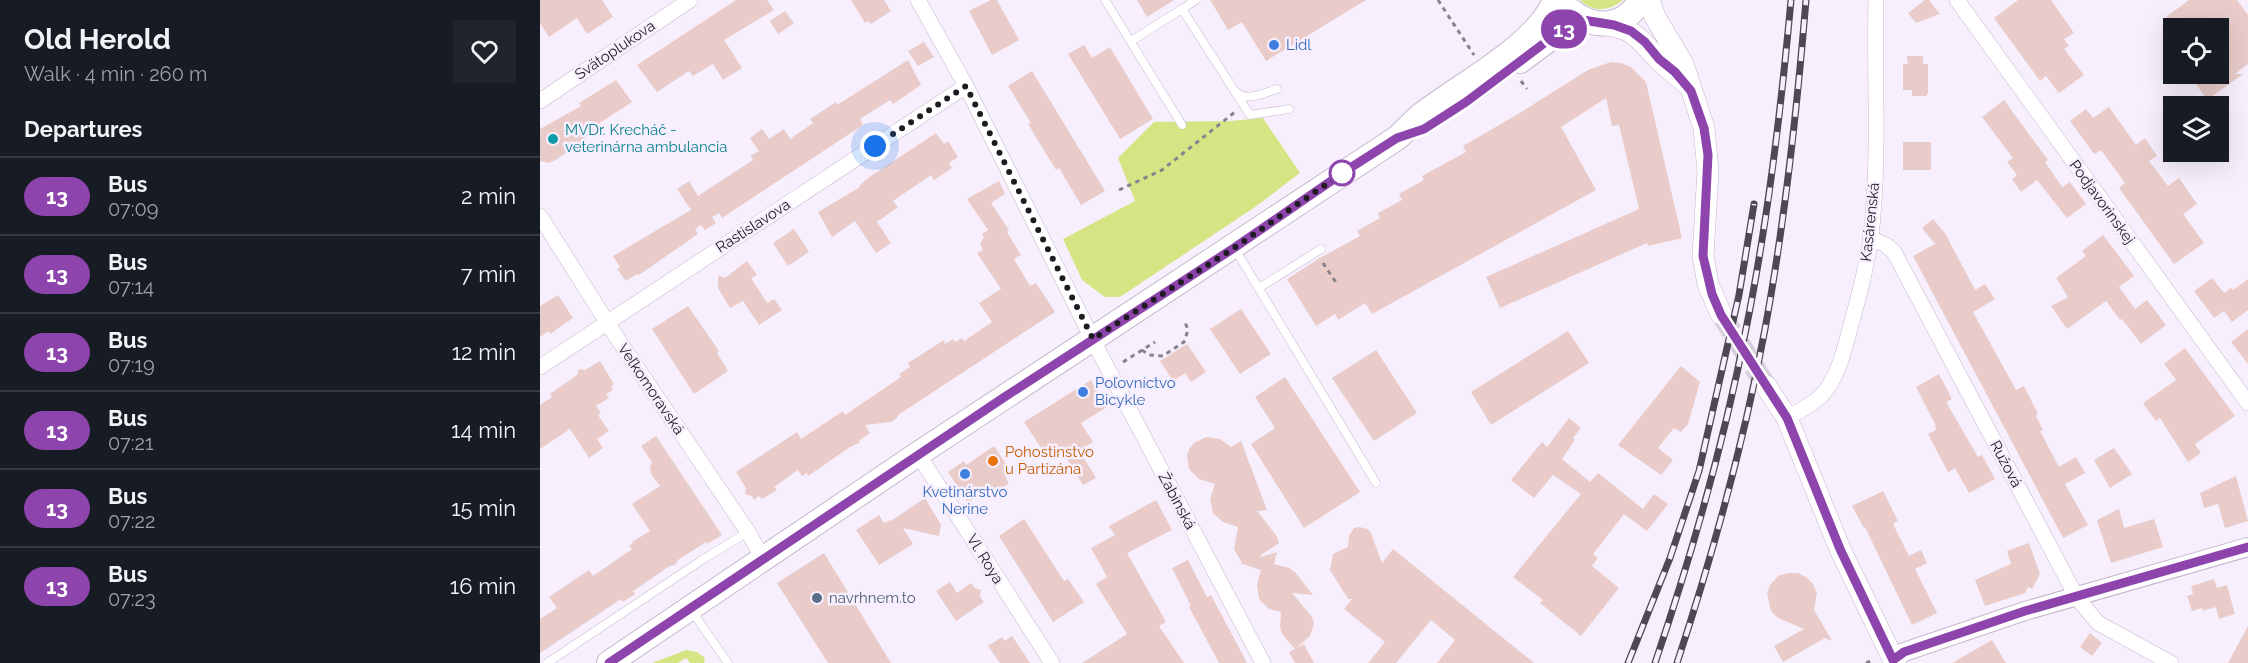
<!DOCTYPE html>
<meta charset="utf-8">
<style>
body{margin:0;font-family:Raleway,sans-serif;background:#20242c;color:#f1f3f6;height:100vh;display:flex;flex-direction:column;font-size:22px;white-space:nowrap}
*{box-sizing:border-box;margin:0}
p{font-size:20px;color:#9ea1a6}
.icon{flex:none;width:33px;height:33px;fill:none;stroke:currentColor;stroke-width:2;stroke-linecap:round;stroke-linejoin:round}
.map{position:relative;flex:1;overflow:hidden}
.panel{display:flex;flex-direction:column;background:#171b24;width:540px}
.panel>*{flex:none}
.badge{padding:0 12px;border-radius:20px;font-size:21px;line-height:39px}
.tools{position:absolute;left:1623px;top:18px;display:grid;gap:12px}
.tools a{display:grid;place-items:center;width:66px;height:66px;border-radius:0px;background:#171b24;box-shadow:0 6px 24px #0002;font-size:30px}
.you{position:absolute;width:30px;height:30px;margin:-15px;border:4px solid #fff;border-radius:50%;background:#1a73e8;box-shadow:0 0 0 9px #1a73e833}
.map>.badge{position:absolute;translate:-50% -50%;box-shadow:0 0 0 3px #fff}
h2{padding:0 24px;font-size:22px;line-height:54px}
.round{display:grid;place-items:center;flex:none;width:63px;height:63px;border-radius:0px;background:#20242c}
.headline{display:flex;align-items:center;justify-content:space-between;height:102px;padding:0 24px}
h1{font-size:28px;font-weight:700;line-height:45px}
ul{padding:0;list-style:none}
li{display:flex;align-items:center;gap:18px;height:78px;padding:0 24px;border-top:2px solid #363941}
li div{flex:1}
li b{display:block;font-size:22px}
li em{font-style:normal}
li .badge{min-width:66px;font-weight:700;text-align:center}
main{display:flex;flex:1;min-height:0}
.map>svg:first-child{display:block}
</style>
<main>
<section class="panel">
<div class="headline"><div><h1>Old Herold</h1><p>Walk · 4 min · 260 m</p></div><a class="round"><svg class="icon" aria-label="heart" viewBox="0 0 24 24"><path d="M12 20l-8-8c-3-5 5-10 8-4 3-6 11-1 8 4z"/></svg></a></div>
<h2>Departures</h2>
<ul>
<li><span class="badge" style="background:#8e44ad;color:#fff">13</span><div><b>Bus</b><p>07:09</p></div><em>2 min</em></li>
<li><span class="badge" style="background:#8e44ad;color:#fff">13</span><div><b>Bus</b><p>07:14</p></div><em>7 min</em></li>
<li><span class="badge" style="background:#8e44ad;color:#fff">13</span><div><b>Bus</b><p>07:19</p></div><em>12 min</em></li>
<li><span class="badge" style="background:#8e44ad;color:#fff">13</span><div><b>Bus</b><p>07:21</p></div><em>14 min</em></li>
<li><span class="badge" style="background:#8e44ad;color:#fff">13</span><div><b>Bus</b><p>07:22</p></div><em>15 min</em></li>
<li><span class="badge" style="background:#8e44ad;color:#fff">13</span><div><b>Bus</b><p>07:23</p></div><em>16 min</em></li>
</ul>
</section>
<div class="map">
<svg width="1708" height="663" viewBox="0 0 1708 663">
<rect width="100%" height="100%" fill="#f7effd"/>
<path fill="#d5e583" d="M 1040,0 L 1083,0 C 1070,11 1053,13 1040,0 Z
M 723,118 L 760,173 L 715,207 L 580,297 L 565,297 L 542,280 L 523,239 L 595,201 L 578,158 L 614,122 L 690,121 Z
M 146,650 L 157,652 L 165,658 L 164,663 L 150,663 L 146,658 L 138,663 L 112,663 Z"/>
<path fill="#e9ccc9" d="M 0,0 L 62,0 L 73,17 L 47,34 L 37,18 L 9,37 L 0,23 Z
M 196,0 L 227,0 L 234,10 L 184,40 L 202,68 L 183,80 L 173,64 L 153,76 L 149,71 L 117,92 L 97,65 Z
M 311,0 L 344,0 L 351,11 L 331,24 L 328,21 L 325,23 Z
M 451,0 L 457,0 L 479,40 L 452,55 L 429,11 Z
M 597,0 L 634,0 L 607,17 Z
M 670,0 L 826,0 L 726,61 L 702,22 L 688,30 Z
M 1385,0 L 1389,0 L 1400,14 L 1376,23 L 1368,13 Z
M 1478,0 L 1511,0 L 1534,33 L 1524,39 L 1529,46 L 1524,49 L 1544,75 L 1519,93 L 1506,76 L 1500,81 L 1454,18 Z
M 1649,0 L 1697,0 L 1708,15 L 1708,64 L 1695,74 L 1703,74 L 1667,100 L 1654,81 L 1664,74 L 1678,74 L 1678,28 L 1635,28 L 1626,17 Z
M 245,11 L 254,23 L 238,34 L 230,21 Z
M 384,42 L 394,57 L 378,66 L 368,51 Z
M 544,45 L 552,58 L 570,47 L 613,119 L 580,139 L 528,54 Z
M 1367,56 L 1383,56 L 1383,64 L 1388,64 L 1388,93 L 1386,96 L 1372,96 L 1372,90 L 1363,90 L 1363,64 L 1368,64 Z
M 368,60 L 381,85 L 353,104 L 350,100 L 320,119 L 323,125 L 182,218 L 179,213 L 172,217 L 176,223 L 165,230 L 161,225 L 155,229 L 158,234 L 99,275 L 97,274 L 86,281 L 77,269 L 80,267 L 73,256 L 151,210 L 137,189 L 149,181 L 158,196 L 213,160 L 210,156 L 219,151 L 210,138 L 222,129 L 229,139 L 244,129 L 250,139 L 273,123 L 270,119 L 296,102 L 297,105 Z
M 1071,62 L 1081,63 L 1091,67 L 1106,82 L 1142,238 L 1108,246 L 1107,243 L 960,308 L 946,277 L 1099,209 L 1079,125 L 1072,126 L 1066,98 L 1021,127 L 1056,190 L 832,314 L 825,303 L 798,320 L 795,314 L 776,326 L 747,279 L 778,259 L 820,236 L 817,231 L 840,218 L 838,213 L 862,200 L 859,194 L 884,180 L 882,176 L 926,152 L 923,146 L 978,114 L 1048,70 Z
M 492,71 L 565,191 L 541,205 L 519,168 L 516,170 L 488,124 L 491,123 L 468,86 Z
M 76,80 L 92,102 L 43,134 L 46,139 L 17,159 L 9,163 L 0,161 L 0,129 L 41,106 L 39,103 Z
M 1464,100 L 1508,160 L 1505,162 L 1522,187 L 1530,182 L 1546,204 L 1527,218 L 1497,180 L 1481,192 L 1472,179 L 1477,175 L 1467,162 L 1473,158 L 1442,117 Z
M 1569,107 L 1596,145 L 1605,138 L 1617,156 L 1609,161 L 1628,186 L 1639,178 L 1657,204 L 1643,214 L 1664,243 L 1634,264 L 1579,188 L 1585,183 L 1561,150 L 1554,154 L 1530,121 L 1546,109 L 1553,118 Z
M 396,133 L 404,144 L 408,141 L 418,157 L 409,163 L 412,168 L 394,180 L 391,175 L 353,201 L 358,207 L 337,222 L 351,243 L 336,253 L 315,221 L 292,237 L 278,212 L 320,187 L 319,186 L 328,178 Z
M 1363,142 L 1391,142 L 1391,170 L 1363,170 Z
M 459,181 L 465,194 L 451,203 L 469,230 L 467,232 L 481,255 L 474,259 L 490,286 L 496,283 L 515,312 L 358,415 L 357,418 L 351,422 L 325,425 L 330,433 L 320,440 L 319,443 L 310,447 L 268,476 L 267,473 L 262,476 L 258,470 L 234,487 L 237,490 L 222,499 L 219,496 L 214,500 L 212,496 L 205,494 L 206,488 L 196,472 L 257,432 L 261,439 L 303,411 L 305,415 L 361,377 L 359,374 L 370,367 L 368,363 L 404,340 L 405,344 L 413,339 L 415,342 L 422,338 L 424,341 L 452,322 L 439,303 L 461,289 L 437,253 L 443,250 L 440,244 L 444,237 L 442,234 L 448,230 L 427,199 Z
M 1393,219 L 1405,233 L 1435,290 L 1445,284 L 1455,299 L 1433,312 L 1476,390 L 1484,386 L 1498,414 L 1496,416 L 1503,430 L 1500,431 L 1519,467 L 1536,457 L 1545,473 L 1525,484 L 1548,525 L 1523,538 L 1373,256 L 1395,244 L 1382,228 Z
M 254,229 L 269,252 L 248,266 L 233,243 Z
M 1563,235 L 1594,276 L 1579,287 L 1595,309 L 1607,300 L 1626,325 L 1601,344 L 1582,319 L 1580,320 L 1566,301 L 1527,329 L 1511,306 L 1528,297 L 1516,278 L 1546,256 L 1542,251 Z
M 207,261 L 217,275 L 211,278 L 227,303 L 234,299 L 242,310 L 219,325 L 203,301 L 190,308 L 178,288 L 178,275 L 185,278 Z
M 1672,278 L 1684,293 L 1691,288 L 1693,290 L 1708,279 L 1708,310 L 1692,322 L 1684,311 L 1674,318 L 1654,291 Z
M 18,295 L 33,318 L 10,334 L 9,331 L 0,337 L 0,306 Z
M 148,306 L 179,351 L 177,353 L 188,371 L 154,394 L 112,329 Z
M 701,309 L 731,354 L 700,374 L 670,329 Z
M 1708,329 L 1708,364 L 1691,342 Z
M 1028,331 L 1049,363 L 951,425 L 931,392 Z
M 647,344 L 666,372 L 651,382 L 645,373 L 633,381 L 620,361 Z
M 1645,348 L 1695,416 L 1655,444 L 1661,453 L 1648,462 L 1620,418 L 1616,421 L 1603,403 L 1636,380 L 1624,364 Z
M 836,350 L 877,413 L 834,441 L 792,378 Z
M 60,361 L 74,384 L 71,387 L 73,390 L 66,394 L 69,398 L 56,406 L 61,413 L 58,415 L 69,431 L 57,439 L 63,448 L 49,458 L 30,429 L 0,449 L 0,405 L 12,397 L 10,394 L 37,375 L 39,369 L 45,370 Z
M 1141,366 L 1160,382 L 1148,424 L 1141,432 L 1134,428 L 1118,448 L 1133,460 L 1121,475 L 1078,445 Z
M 1399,374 L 1412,399 L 1406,402 L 1438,457 L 1442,455 L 1455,479 L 1429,493 L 1415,468 L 1408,472 L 1388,434 L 1396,430 L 1395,424 L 1376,387 Z
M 745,377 L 820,492 L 764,528 L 711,444 L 735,428 L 715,397 Z
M 551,380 L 567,407 L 541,423 L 553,442 L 539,450 L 556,478 L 543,485 L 523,452 L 521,453 L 518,446 L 514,449 L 512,445 L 503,451 L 484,422 Z
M 1029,418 L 1041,428 L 1033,438 L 1035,440 L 1022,459 L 1050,482 L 1058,473 L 1103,509 L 1114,494 L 1128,504 L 1107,531 L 1084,514 L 1053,554 L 1058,558 L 1052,566 L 1079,588 L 1041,636 L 1000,603 L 1003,600 L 973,577 L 1041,494 L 1013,475 L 994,498 L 971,480 L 1002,442 L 1007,447 Z
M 116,436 L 182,535 L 167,544 L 166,542 L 138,560 L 135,565 L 130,566 L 93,591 L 95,594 L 83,602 L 81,599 L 0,653 L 0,619 L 17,608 L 9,597 L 49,570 L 53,576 L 92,549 L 89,546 L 93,543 L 92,542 L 110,531 L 92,504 L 120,486 L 111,474 L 110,467 L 112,462 L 101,446 Z
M 666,437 L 680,439 L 691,447 L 701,441 L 727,510 L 717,511 L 736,535 L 739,543 L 721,555 L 721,557 L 737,552 L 734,564 L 749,568 L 755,572 L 773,595 L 752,593 L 772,617 L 774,624 L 770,636 L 755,649 L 742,634 L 740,627 L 741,612 L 729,609 L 719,599 L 717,585 L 721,570 L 699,563 L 702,563 L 694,549 L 698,527 L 683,522 L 673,513 L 670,499 L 675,484 L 659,479 L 649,469 L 647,456 L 649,449 L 654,443 Z
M 454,446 L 472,473 L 465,477 L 469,483 L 457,492 L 452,486 L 428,503 L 408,472 L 424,461 L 426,465 Z
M 1574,448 L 1592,474 L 1570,488 L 1554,460 Z
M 1696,476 L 1708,521 L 1685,528 L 1678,504 L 1664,508 L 1660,493 Z
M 1343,491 L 1358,521 L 1353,524 L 1369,556 L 1381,550 L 1387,563 L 1375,569 L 1397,613 L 1372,625 L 1325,527 L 1324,528 L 1312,506 Z
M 385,498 L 401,525 L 399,536 L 363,528 L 373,544 L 339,565 L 316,530 L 339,515 L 344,523 L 350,520 L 351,521 Z
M 616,500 L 632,530 L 587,553 L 626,622 L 619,626 L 644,663 L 542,663 L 587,634 L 556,584 L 567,577 L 551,548 L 575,535 L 569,526 Z
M 1579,509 L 1584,528 L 1614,519 L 1623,547 L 1571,563 L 1557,520 Z
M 484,519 L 524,581 L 528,579 L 544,602 L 513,622 L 459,536 Z
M 819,527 L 828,529 L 831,533 L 842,563 L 853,549 L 994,663 L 897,663 L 915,640 L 891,620 L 856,663 L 828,663 L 845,642 L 804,609 L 812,599 L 808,599 L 790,570 L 793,554 L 808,547 L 809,536 L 814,528 Z
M 1489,543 L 1500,574 L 1492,589 L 1488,587 L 1485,593 L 1445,606 L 1435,580 L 1471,564 L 1467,551 Z
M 284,553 L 320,612 L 351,663 L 288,663 L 237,583 Z
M 648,560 L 667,597 L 671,595 L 707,663 L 679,663 L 649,607 L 651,606 L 632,568 Z
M 1248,573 L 1258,573 L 1266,577 L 1273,584 L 1277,593 L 1274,610 L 1292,641 L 1285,638 L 1243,662 L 1234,646 L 1264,629 L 1238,618 L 1231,611 L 1227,594 L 1230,585 L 1238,576 Z
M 1674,579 L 1677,588 L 1687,585 L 1695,614 L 1679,619 L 1676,607 L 1663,611 L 1662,608 L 1652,611 L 1647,596 L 1653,594 L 1651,586 Z
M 410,582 L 417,593 L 431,583 L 435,588 L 441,590 L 440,597 L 444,602 L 416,621 L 396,591 Z
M 1708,626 L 1708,663 L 1688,663 Z
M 1550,633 L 1562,643 L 1552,656 L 1540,647 Z
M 472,636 L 481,649 L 490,663 L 460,663 L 448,646 L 462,637 L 464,641 Z
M 1452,640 L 1466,663 L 1412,663 Z
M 764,644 L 774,663 L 755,663 L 749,652 Z"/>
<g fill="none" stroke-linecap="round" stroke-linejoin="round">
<path stroke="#d7cfdc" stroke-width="21" stroke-dasharray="21 10" stroke-linecap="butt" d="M 1181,314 L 1226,386"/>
<defs>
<path id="service" d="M 565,0 L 642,125
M 656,0 L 642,9 L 710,115 L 749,109
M 591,41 L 642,9
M 696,92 C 708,102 724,93 737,89
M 695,249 L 836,483
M 719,288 L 781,249
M 151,610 L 188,663
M 7,663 L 162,560 L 208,532"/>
<path id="minor" d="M 378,0 L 426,86 L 559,352 L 723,663
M 1417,0 L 1708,403
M 0,101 L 150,0
M 0,216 L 77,338 L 208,532 L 224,560
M 1330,238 L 1346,245 L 1354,252 L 1537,598 L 1558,623 L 1631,663
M 0,367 L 426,86
M 1247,418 C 1261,410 1278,402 1287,389 C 1300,370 1305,347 1311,325 C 1319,296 1327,266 1331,236 C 1340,158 1334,79 1336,0
M 378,454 L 512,663"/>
<path id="tertiary" d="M 1353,660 L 1364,652 L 1485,611 L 1708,547"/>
<path id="secondary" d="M 1109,0 L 1115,17 L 1143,64 L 1164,128 L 1168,171 L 1163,256 L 1168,284 L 1181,314
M 1061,24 C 1095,28 1097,37 1119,60 C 1128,69 1139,76 1148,85
M 1226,386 L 1247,418 L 1300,549 L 1355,663"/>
<path id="primary" d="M 1031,11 C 1055,30 1084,28 1101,0
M 980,61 L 1027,26 L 1043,20
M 69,663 L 378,454 L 857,138 C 865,131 872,123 880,116 C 919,85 997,46 1015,0"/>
</defs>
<use href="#service" stroke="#c4b8cd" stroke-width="9"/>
<use href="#minor" stroke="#c4b8cd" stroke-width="16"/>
<use href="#tertiary" stroke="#c4b8cd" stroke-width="20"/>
<use href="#secondary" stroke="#c4b8cd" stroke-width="22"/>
<use href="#primary" stroke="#c4b8cd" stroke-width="26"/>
<path stroke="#89828d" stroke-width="3" stroke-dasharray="4.5 4.5" stroke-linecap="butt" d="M 898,0 L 934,55
M 981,81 L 987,89
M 579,190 L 622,170 L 695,112
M 783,263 L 797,284
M 602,350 L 609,355 L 623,356 L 644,342 L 648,330 L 645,322
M 583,362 L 615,342
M 1326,663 L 1334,659"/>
<use href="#service" stroke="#fff" stroke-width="8"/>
<use href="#minor" stroke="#fff" stroke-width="15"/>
<use href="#tertiary" stroke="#fff" stroke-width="18"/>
<use href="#secondary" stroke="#fff" stroke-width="21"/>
<use href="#primary" stroke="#fff" stroke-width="24"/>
<defs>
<path id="rail" d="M 1088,663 L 1130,558 L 1159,471 L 1199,295 L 1214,204
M 1115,663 C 1152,554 1184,443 1206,329 C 1228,221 1241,110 1251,0
M 1137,663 C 1173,554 1204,442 1225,329 C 1245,221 1257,110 1266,0"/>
</defs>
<use href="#rail" stroke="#4d4851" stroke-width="7"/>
<use href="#rail" stroke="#f7effd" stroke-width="4.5" stroke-dasharray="14" stroke-linecap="butt"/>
</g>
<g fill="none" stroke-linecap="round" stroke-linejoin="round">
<defs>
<path id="line" d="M 69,663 L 463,398 L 694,248 L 807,170 L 857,138 L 884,129 L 926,102 L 1027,26 L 1043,20 L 1074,25 L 1091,31 L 1105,42 L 1119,59 L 1135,72 L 1151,91 L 1164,128 L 1168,155 L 1163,256 L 1172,294 L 1181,315 L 1247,418 L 1300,549 L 1353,660 L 1364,652 L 1485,611 L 1708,547"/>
</defs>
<use href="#line" stroke="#fff" stroke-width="14"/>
<use href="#line" stroke="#8e44ad" stroke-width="9"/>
<path stroke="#201b23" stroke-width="6" stroke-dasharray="0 10.8" d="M 335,146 L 426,86 L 553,339 L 694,248 L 807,170 L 802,173"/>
</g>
<g fill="#3f7fe0" stroke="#f7effd" stroke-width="2">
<circle cx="734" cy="45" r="6"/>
<circle cx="543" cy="392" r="6"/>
<circle cx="425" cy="474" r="6"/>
</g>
<circle fill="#0f9aa8" stroke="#f7effd" stroke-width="2" cx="13" cy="139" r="6"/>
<circle fill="#fff" stroke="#8e44ad" stroke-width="3" cx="802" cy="173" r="12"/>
<circle fill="#e8710a" stroke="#f7effd" stroke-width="2" cx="453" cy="461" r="6"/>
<circle fill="#5c6f8a" stroke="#f7effd" stroke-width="2" cx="277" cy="598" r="6"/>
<g text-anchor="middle" stroke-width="5" stroke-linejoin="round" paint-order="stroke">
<g font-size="15" fill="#366cbe" stroke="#f7effd" text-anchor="start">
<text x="746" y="50">Lidl</text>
<text x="555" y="388">Poľovníctvo<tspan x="555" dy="17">Bicykle</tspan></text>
<text x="425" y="497" text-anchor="middle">Kvetinárstvo<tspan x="425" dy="17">Nerine</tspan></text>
</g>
<g font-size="15" fill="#201b23" stroke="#f7effd">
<text transform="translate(75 50) rotate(-34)" y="5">Svätoplukova</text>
<text transform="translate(1562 202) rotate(54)" y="5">Podjavorinskej</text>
<text transform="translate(1330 222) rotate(-84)" y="5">Kasárenská</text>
<text transform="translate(213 226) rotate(-33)" y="5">Rastislavova</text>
<text transform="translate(111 389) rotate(56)" y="5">Veľkomoravská</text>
<text transform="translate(1466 464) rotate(62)" y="5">Ružová</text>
<text transform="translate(637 501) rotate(62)" y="5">Žabinská</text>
<text transform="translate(445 559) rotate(58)" y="5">Vl. Roya</text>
</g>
<g font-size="15" fill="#0d838f" stroke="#f7effd" text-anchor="start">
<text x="25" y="135">MVDr. Krecháč -<tspan x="25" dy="17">veterinárna ambulancia</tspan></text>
</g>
<g font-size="15" fill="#c56008" stroke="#f7effd" text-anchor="start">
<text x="465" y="457">Pohostinstvo<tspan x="465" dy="17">u Partizána</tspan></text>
</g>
<g font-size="15" fill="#4e5e75" stroke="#f7effd" text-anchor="start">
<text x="289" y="603">navrhnem.to</text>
</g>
</g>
</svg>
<div class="tools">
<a><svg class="icon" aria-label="locate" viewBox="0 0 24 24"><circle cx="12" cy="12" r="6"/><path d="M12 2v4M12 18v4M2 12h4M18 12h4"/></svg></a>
<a><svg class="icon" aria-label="layers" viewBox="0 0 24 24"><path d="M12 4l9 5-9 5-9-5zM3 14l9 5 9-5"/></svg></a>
</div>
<div class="you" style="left:335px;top:146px"></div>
<b class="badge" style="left:1024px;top:29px;background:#8e44ad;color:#fff">13</b>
</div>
</main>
